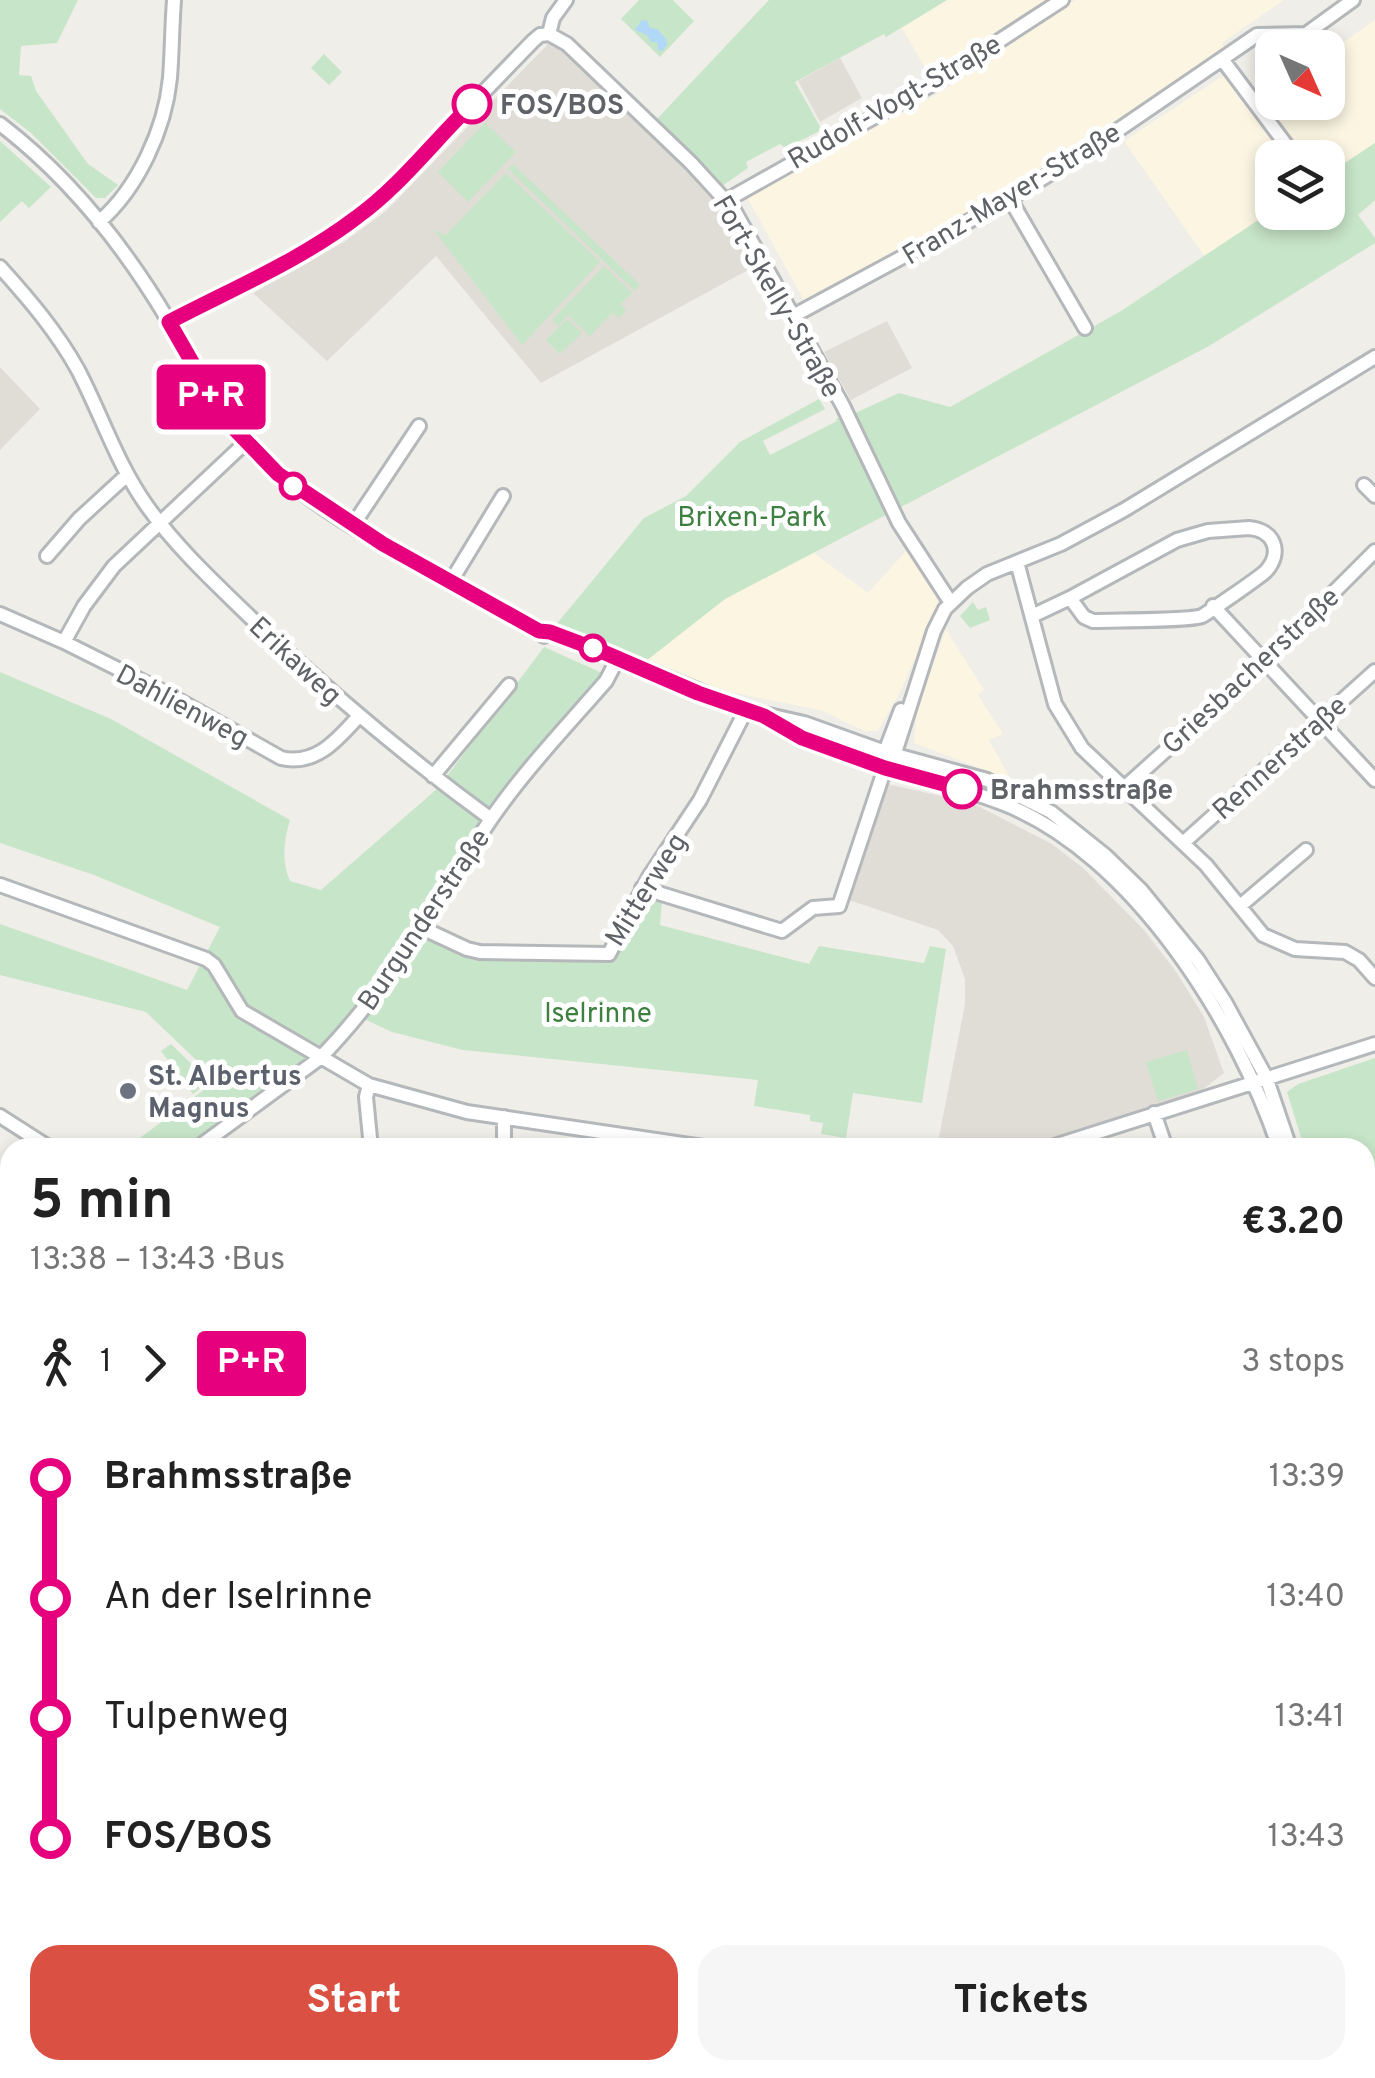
<!DOCTYPE html>
<meta charset="utf-8">
<style>
body{margin:0;font-family:Overpass,sans-serif;background:#f6f6f6;color:#222;height:100vh;display:flex;flex-direction:column;font-size:38px;white-space:nowrap}
*{box-sizing:border-box;margin:0}
p{font-size:32px;color:#767676}
.icon{flex:none;width:55px;height:55px;fill:none;stroke:currentColor;stroke-width:2;stroke-linecap:round;stroke-linejoin:round}
.map{position:relative;flex:1;overflow:hidden}
.drawer{position:absolute;left:0px;top:1138px;width:1375px;height:942px;display:flex;flex-direction:column;background:#fff;border-radius:30px 30px 0 0;box-shadow:0 5px 15px #0003}
.drawer>*{flex:none}
.badge{padding:0 20px;border-radius:8px;font-size:35px;line-height:65px}
.needle{width:65px;rotate:135deg}
.buttons{position:absolute;left:1255px;top:30px;display:grid;gap:20px}
.buttons a{display:grid;place-items:center;width:90px;height:90px;border-radius:20px;background:#fff;box-shadow:0 5px 15px #0003;font-size:50px}
.map>.badge{position:absolute;translate:-50% -50%;box-shadow:0 0 0 5px #fff}
.legs{display:flex;align-items:center;gap:15px;height:110px;padding:0 30px;font-size:32px}
.legs p{margin-inline-start:auto}
.headline{display:flex;align-items:center;justify-content:space-between;height:170px;padding:0 30px}
h1{font-size:55px;font-weight:700;line-height:75px}
.action{display:flex;gap:20px;margin-top:auto;padding:20px 30px}
.action a{flex:1;height:115px;border-radius:30px;background:#da5144;color:#fff;font-size:40px;font-weight:700;line-height:115px;text-align:center}
.action a+a{background:#f6f6f6;color:#222}
ul{padding:0 30px;list-style:none}
li{display:flex;align-items:center;gap:35px;height:120px;font-size:38px}
li i{display:grid;place-items:center;width:15px;height:100%;margin:0 12px;background:currentColor}
li i::after{content:'';width:25px;height:25px;margin:-12px;border:8px solid;border-radius:50%;background:#fff}
li p{margin-inline-start:auto}
li:first-child i{background:linear-gradient(#0000 50%,currentColor 0)}
li:last-child i{background:linear-gradient(currentColor 50%,#0000 0)}
.map>svg:first-child{display:block}
</style>
<div class="map">
<svg width="1375" height="2078" viewBox="0 0 1375 2078">
<rect width="100%" height="100%" fill="#f0eee8"/>
<path fill="#fbf5e2" d="M 947,0 L 1050,0 L 931,78 L 902,28 Z
M 1075,0 L 1284,0 L 1222,43 L 1227,52 L 1057,167 L 807,306 L 747,197 L 943,91 Z
M 1375,20 L 1375,143 L 1328,174 L 1328,158 L 1272,158 L 1272,211 L 1205,257 L 1124,141 L 1226,74 L 1260,101 L 1272,92 L 1272,102 L 1328,102 L 1328,53 Z
M 811,551 L 868,593 L 906,551 L 937,598 L 938,605 L 901,690 L 878,731 L 865,731 L 820,710 L 715,689 L 646,661 L 725,599 Z
M 946,629 L 984,690 L 978,695 L 1003,734 L 989,740 L 1011,780 L 914,743 L 917,708 Z"/>
<path fill="#e0ddd6" d="M 551,41 L 559,44 L 714,193 L 759,264 L 541,383 L 436,256 L 327,361 L 253,293 L 344,242 L 386,211 Z
M 840,58 L 862,98 L 820,122 L 798,81 Z
M 887,321 L 912,368 L 851,400 L 824,352 Z
M 0,367 L 40,409 L 0,450 Z
M 887,784 L 972,803 L 1052,844 L 1083,868 L 1144,930 L 1177,973 L 1204,1017 L 1224,1073 L 1198,1093 L 1026,1147 L 937,1147 L 965,1004 L 965,979 L 953,946 L 938,930 L 849,900 Z"/>
<path fill="#c7e5c8" d="M 0,0 L 78,0 L 57,43 L 21,46 L 19,75 L 31,76 L 36,91 L 88,164 L 118,185 L 105,198 L 96,198 L 31,133 L 0,109 Z
M 639,0 L 673,0 L 694,21 L 660,57 L 621,19 Z
M 769,0 L 947,0 L 886,37 L 884,34 L 795,82 L 822,130 L 785,148 L 780,144 L 746,162 L 748,168 L 722,186 L 657,119 Z
M 324,54 L 342,72 L 329,85 L 311,68 Z
M 485,123 L 516,152 L 468,202 L 438,172 Z
M 0,141 L 51,187 L 29,208 L 22,201 L 0,222 Z
M 1375,143 L 1375,200 L 1358,215 L 1375,238 L 1375,243 L 1209,346 L 725,599 L 646,661 L 555,626 L 644,518 L 686,496 L 740,442 L 819,399 L 825,409 L 763,441 L 770,455 L 837,421 L 836,418 L 842,419 L 899,393 L 950,407 L 1121,311 L 1272,211 L 1328,212 L 1328,174 Z
M 513,164 L 640,285 L 635,291 L 508,169 Z
M 506,173 L 600,262 L 522,345 L 434,230 L 446,235 Z
M 604,266 L 632,293 L 621,304 L 626,311 L 619,318 L 612,313 L 590,336 L 568,315 L 558,326 L 552,320 Z
M 567,319 L 582,333 L 560,354 L 546,340 Z
M 973,602 L 978,610 L 986,607 L 990,620 L 970,628 L 960,616 Z
M 544,647 L 602,673 L 492,806 L 392,961 L 346,1023 L 321,1049 L 187,1147 L 128,1147 L 217,1080 L 146,1012 L 0,975 L 0,924 L 187,990 L 220,927 L 94,875 L 0,843 L 0,672 L 111,719 L 290,820 C 284,841 281,860 290,881 L 321,890 L 438,788 Z
M 652,898 L 662,901 L 660,925 L 809,964 L 819,946 L 924,963 L 930,946 L 946,949 L 922,1103 L 853,1093 L 846,1138 L 821,1134 L 823,1123 L 810,1121 L 810,1115 L 754,1106 L 758,1080 L 463,1050 L 392,1032 L 364,1019 L 423,935 L 477,957 L 613,959 L 645,899 Z
M 171,1044 L 209,1081 L 193,1094 L 161,1051 Z
M 1187,1050 L 1198,1089 L 1158,1101 L 1146,1062 Z
M 1375,1058 L 1375,1262 L 1365,1264 L 1365,1148 L 1304,1147 L 1287,1092 L 1298,1084 Z
M 10,1241 L 10,1294 L 0,1304 L 0,1251 Z
M 1365,1454 L 1375,1473 L 1375,1516 L 1365,1523 Z
M 1375,1986 L 1375,2078 L 1281,2078 L 1289,2070 L 1365,2070 L 1365,1996 Z
M 610,2070 L 698,2070 L 698,2078 L 610,2078 Z
M 1122,2070 L 1220,2070 L 1224,2078 L 1121,2078 Z"/>
<path fill="#b1d8f7" d="M 647,20 L 650,28 L 657,29 L 666,39 L 667,45 L 662,51 L 658,50 L 657,42 L 651,42 L 647,35 L 635,30 L 641,21 Z"/>
<g fill="none" stroke-linecap="round" stroke-linejoin="round">
<defs>
<path id="minor" d="M 549,34 L 567,44 L 691,163 L 734,210 L 843,406 L 899,523 L 951,603
M 549,34 L 553,18 L 566,0
M 1222,59 L 1296,158
M 0,124 C 68,176 124,246 168,320 C 195,366 216,415 255,453 C 310,507 391,550 458,587 C 485,602 522,615 544,636
M 1010,199 L 1085,328
M 727,200 L 931,85 L 1062,0
M 99,222 C 138,188 165,129 170,78 C 172,52 172,26 174,0
M 0,267 C 29,299 57,332 78,370 C 102,416 117,464 147,506 C 176,547 215,583 251,618 C 328,691 406,757 491,819
M 793,316 L 1010,199 L 1105,139 L 1257,35 L 1306,34 L 1353,0
M 169,322 C 241,284 318,250 381,198 L 533,41 L 540,35 L 549,34
M 1364,485 L 1375,496
M 353,525 L 419,426
M 1249,528 C 1274,530 1283,552 1266,571 C 1260,577 1209,612 1202,616 C 1189,621 1112,620 1093,621 L 1084,617 L 1070,598 L 1177,540 L 1208,531 Z
M 47,556 L 79,519 L 127,475
M 1017,562 L 1055,704 L 1082,748 L 1206,865 L 1263,935 L 1295,949 L 1345,952 L 1359,960 L 1375,978
M 450,583 L 503,496
M 1213,606 L 1375,780
M 0,614 L 64,642 L 166,693 L 281,758 C 316,766 337,740 358,717
M 1032,616 L 1070,598
M 539,631 L 550,632 L 603,651 L 746,710 L 804,723 L 885,752 L 987,780 L 1051,812 L 1106,856 L 1141,890 L 1198,960 L 1225,1002 L 1266,1077 L 1290,1148
M 64,642 L 84,606 L 114,566 L 245,443
M 774,722 C 846,763 928,774 1004,804 C 1133,855 1237,1022 1279,1148
M 893,759 L 934,631 L 945,609 L 967,588 L 987,574 L 1061,544 L 1124,510 L 1375,357
M 433,776 L 509,685
M 1124,788 L 1264,662 L 1375,551
M 1183,843 L 1375,671
M 0,885 L 206,959 L 214,965 L 242,1011 L 369,1085 L 467,1112 L 710,1148
M 642,888 L 782,931 L 813,908 L 839,906 L 885,768 L 885,752 L 901,710
M 1240,906 L 1306,850
M 422,928 L 467,949 L 480,952 L 609,954 L 649,877 L 700,800 L 746,710
M 369,1085 L 366,1097 L 371,1148
M 1154,1113 L 1166,1148
M 0,1116 L 50,1148
M 504,1117 L 504,1148
M 197,1148 L 320,1058 C 388,989 436,902 489,822 C 523,772 566,727 606,681 L 617,660
M 1048,1148 L 1375,1044
M 1365,1298 L 1375,1295
M 0,1313 L 10,1304
M 1365,1357 L 1375,1380
M 1365,1390 L 1375,1412
M 0,1391 L 10,1393
M 0,1491 L 10,1490
M 1365,1859 L 1375,1857
M 1365,1987 L 1375,1977
M 577,2070 L 577,2078
M 0,2075 L 10,2021
M 282,2078 L 282,2070
M 718,2078 L 718,2070
M 866,2078 L 866,2070
M 963,2078 L 963,2070
M 1110,2078 L 1110,2070
M 1269,2078 L 1278,2070"/>
<path id="major" d="M 1365,1557 L 1375,1550
M 1365,1574 L 1375,1567
M 1365,1730 L 1375,1729
M 1365,1743 L 1375,1742
M 0,1752 L 10,1751
M 0,1767 L 10,1765"/>
</defs>
<use href="#minor" stroke="#b5b8bb" stroke-width="18"/>
<use href="#major" stroke="#e5c46c" stroke-width="20"/>
<use href="#minor" stroke="#fff" stroke-width="12"/>
<use href="#major" stroke="#f8edb5" stroke-width="15"/>
</g>
<g fill="none" stroke-linecap="round" stroke-linejoin="round">
<defs>
<path id="line-1" d="M 472,104 C 434,141 400,186 357,217 C 301,260 232,289 169,322 L 224,418 L 278,474 L 383,544 L 539,631 L 550,632 L 603,652 L 698,693 L 764,716 L 802,738 L 885,768 L 962,789"/>
</defs>
<use href="#line-1" stroke="#fff" stroke-width="22"/>
<use href="#line-1" stroke="#e6007e" stroke-width="15"/>
</g>
<g fill="#fff" stroke="#e6007e" stroke-width="5">
<circle cx="472" cy="104" r="18"/>
<circle cx="293" cy="486" r="12"/>
<circle cx="593" cy="648" r="12"/>
<circle cx="962" cy="789" r="18"/>
</g>
<circle fill="#6b7280" stroke="#fff" stroke-width="4" cx="128" cy="1091" r="10"/>
<g text-anchor="middle" stroke-width="10" stroke-linejoin="round" paint-order="stroke">
<g font-size="28" fill="#5f6367" stroke="#fff">
<text transform="translate(894 101) rotate(-30)" y="10">Rudolf-Vogt-Straße</text>
<text transform="translate(1011 193) rotate(-31)" y="10">Franz-Mayer-Straße</text>
<text transform="translate(778 296) rotate(60)" y="10">Fort-Skelly-Straße</text>
<text transform="translate(296 660) rotate(43)" y="10">Erikaweg</text>
<text transform="translate(1250 670) rotate(-43)" y="10">Griesbacherstraße</text>
<text transform="translate(183 705) rotate(28)" y="10">Dahlienweg</text>
<text transform="translate(1279 757) rotate(-42)" y="10">Rennerstraße</text>
<text transform="translate(645 889) rotate(-58)" y="10">Mitterweg</text>
<text transform="translate(423 919) rotate(-56)" y="10">Burgunderstraße</text>
</g>
<g font-size="28" font-weight="bold" fill="#5f6367" stroke="#fff" text-anchor="start">
<text x="500" y="114">FOS/BOS</text>
<text x="990" y="799">Brahmsstraße</text>
</g>
<g font-size="28" fill="#3d8040" stroke="#fff">
<text x="752" y="526">Brixen-Park</text>
<text x="598" y="1022">Iselrinne</text>
</g>
<g font-size="28" font-weight="bold" fill="#5b616d" stroke="#fff" text-anchor="start">
<text x="148" y="1085">St. Albertus<tspan x="148" dy="32">Magnus</tspan></text>
</g>
</g>
</svg>
<div class="buttons">
<a><svg class="needle" viewBox="-14 -14 28 28"><path d="M0-13l5 13h-10z" fill="#e53935"/><path d="M0 13l5-13h-10z" fill="#767676"/></svg></a>
<a><svg class="icon" aria-label="layers" viewBox="0 0 24 24"><path d="M12 4l9 5-9 5-9-5zM3 14l9 5 9-5"/></svg></a>
</div>
<b class="badge" style="left:211px;top:397px;background:#e6007e;color:#fff">P+R</b>
<section class="drawer">
<div class="headline"><div><h1>5 min</h1><p>13:38 – 13:43 · Bus</p></div><b>€3.20</b></div>
<div class="legs"><svg class="icon" aria-label="walk" viewBox="0 0 24 24"><circle cx="13" cy="4" r="2"/><path d="M13 8l-2 6 4 7M11 14l-3 7M7 12l3-4h3l4 4"/></svg>1<svg class="icon" aria-label="forward" viewBox="0 0 24 24"><path d="M9 5l7 7-7 7"/></svg><b class="badge" style="background:#e6007e;color:#fff">P+R</b><p>3 stops</p></div>
<ul>
<li><i style="color:#e6007e"></i><b>Brahmsstraße</b><p>13:39</p></li>
<li><i style="color:#e6007e"></i><span>An der Iselrinne</span><p>13:40</p></li>
<li><i style="color:#e6007e"></i><span>Tulpenweg</span><p>13:41</p></li>
<li><i style="color:#e6007e"></i><b>FOS/BOS</b><p>13:43</p></li>
</ul>
<div class="action"><a>Start</a><a>Tickets</a></div>
</section>
</div>
